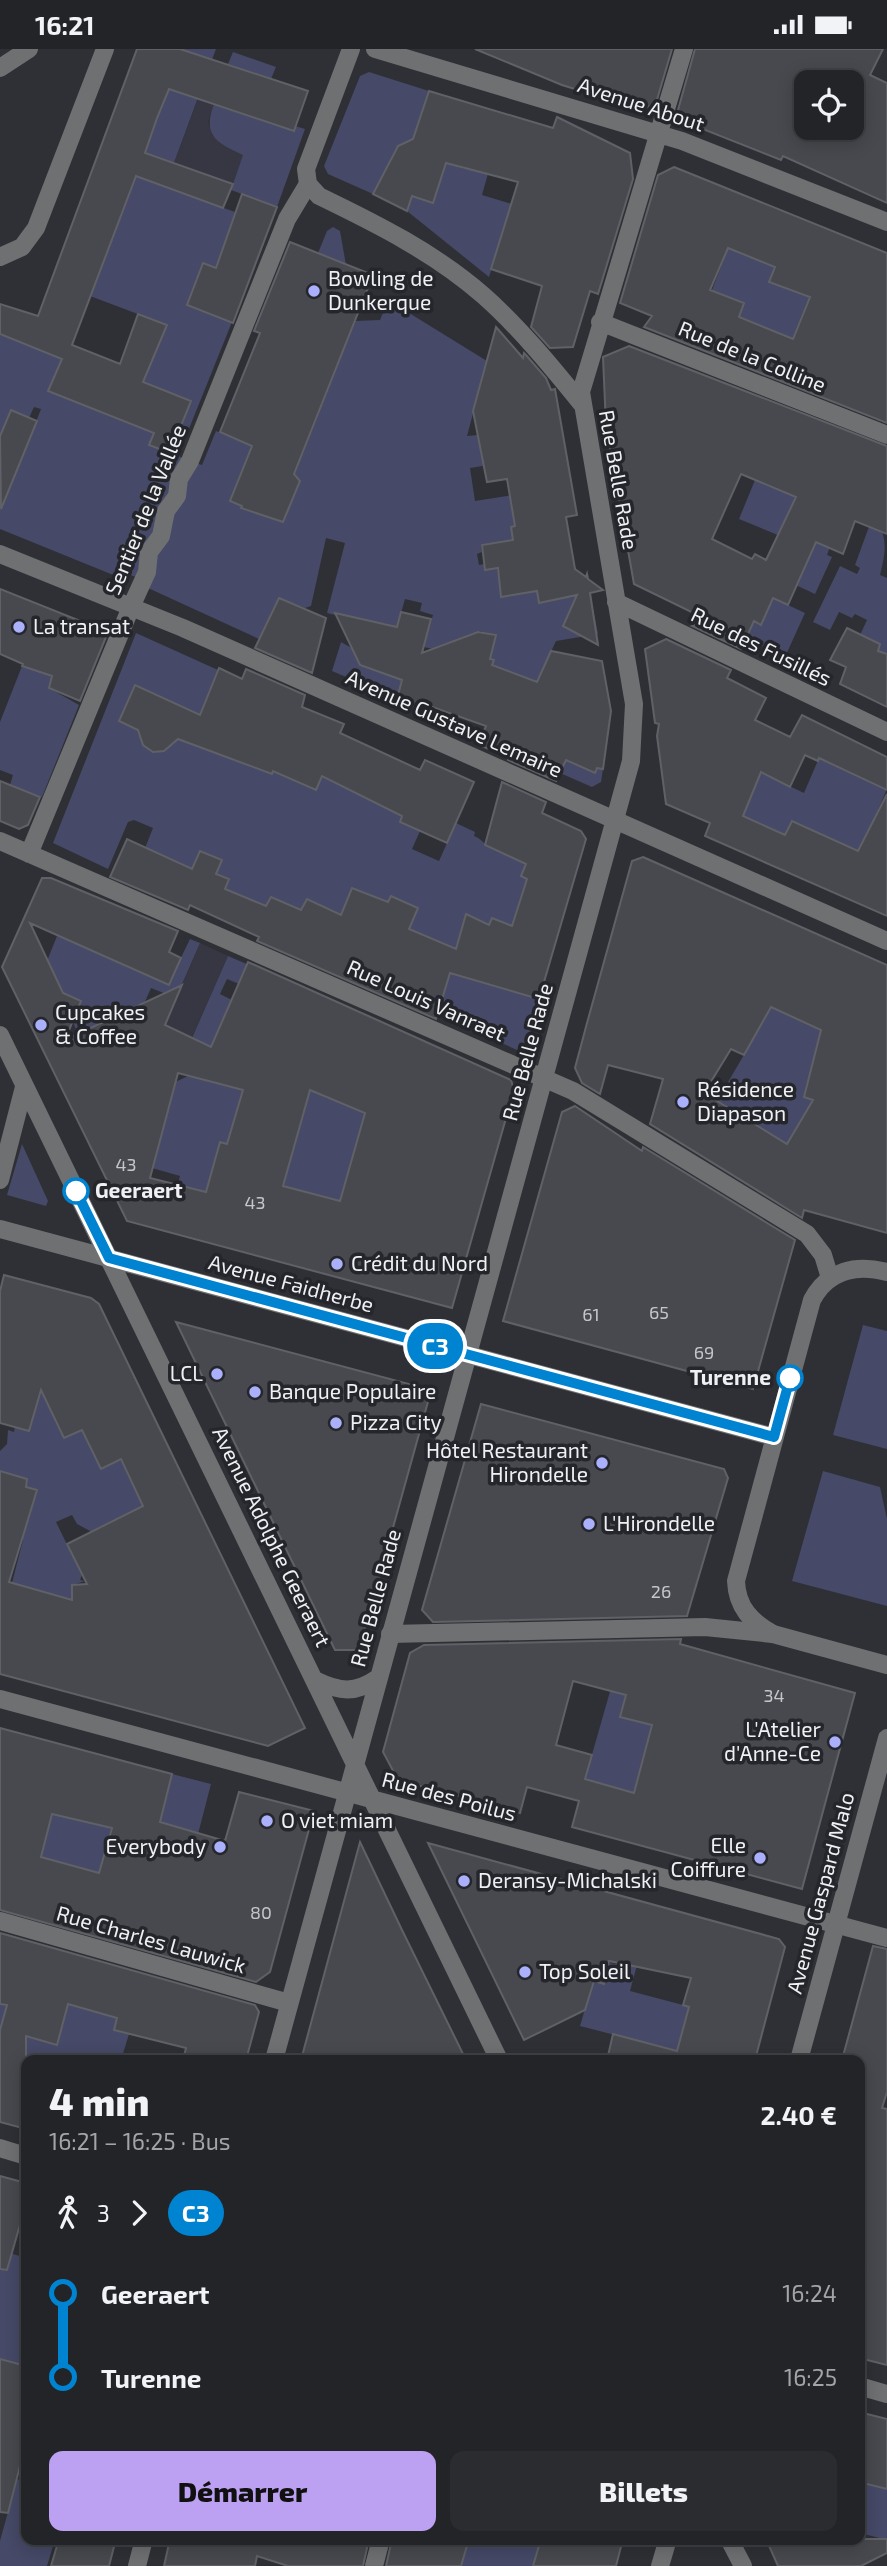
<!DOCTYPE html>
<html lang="fr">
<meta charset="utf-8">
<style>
body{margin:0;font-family:"Exo 2",sans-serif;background:#2b2c30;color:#f1f3f6;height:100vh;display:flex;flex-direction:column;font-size:26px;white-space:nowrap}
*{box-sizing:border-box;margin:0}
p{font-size:23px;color:#a3a4a8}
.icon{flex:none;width:38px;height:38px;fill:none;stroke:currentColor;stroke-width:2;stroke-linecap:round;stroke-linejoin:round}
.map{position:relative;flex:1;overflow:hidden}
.panel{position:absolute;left:21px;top:2006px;width:844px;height:490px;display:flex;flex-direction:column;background:#232428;border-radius:14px;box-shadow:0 4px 18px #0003,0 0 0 2px #404145}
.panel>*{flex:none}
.badge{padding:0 14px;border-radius:23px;font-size:24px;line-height:46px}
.controls{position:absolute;left:794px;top:21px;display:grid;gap:14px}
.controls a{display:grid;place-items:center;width:70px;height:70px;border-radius:14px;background:#232428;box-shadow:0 4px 18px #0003,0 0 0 2px #404145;font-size:35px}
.map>.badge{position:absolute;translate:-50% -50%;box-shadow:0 0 0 4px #fff}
.legs{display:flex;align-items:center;gap:10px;height:77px;padding:0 28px;font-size:23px}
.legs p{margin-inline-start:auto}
.head{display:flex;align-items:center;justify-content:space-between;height:119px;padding:0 28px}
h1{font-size:38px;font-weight:800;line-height:52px}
.cta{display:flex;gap:14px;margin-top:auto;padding:14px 28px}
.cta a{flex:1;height:80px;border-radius:14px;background:#bca0f2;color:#111;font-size:28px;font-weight:800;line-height:80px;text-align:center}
.cta a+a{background:#2b2c30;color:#f1f3f6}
ul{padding:0 28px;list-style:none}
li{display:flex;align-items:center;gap:24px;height:84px;font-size:26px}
li i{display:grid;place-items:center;width:10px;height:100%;margin:0 9px;background:currentColor}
li i::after{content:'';width:18px;height:18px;margin:-9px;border:5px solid;border-radius:50%;background:#232428}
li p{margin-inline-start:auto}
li:first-child i{background:linear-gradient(#0000 50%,currentColor 0)}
li:last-child i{background:linear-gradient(currentColor 50%,#0000 0)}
.status{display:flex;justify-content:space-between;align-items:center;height:49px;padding:0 35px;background:#232428;direction:ltr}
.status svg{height:19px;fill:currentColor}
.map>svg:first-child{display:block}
</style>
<div class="status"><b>16:21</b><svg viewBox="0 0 49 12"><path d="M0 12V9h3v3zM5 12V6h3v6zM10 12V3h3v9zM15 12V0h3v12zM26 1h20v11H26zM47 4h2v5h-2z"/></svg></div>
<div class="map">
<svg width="887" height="2517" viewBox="0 0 887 2517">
<rect width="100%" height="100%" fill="#2f3035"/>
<path fill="#363742" d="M 198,50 L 214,55 L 208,73 L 212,86 L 244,106 L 233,135 L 174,114 Z
M 200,894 L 228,907 L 185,1004 L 108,1000 L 166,974 Z"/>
<path fill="#464967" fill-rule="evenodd" d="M 183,0 L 216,0 L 165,138 L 235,163 L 217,219 L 203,214 L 193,240 L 232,273 L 178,407 L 185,410 L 145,513 L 136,528 L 130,526 L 128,532 L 0,480 L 0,420 L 15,426 L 41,360 L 34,358 L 29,369 L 11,361 L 0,387 L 0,285 L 46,303 L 68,295 L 56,324 L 120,370 L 154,384 L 171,404 L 191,352 L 136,330 L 151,315 L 164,284 L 156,280 L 159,273 L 90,247 Z
M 233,3 L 276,18 L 271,30 L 228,15 Z
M 369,23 L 429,42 L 414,90 L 395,101 L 373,145 L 328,125 L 324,117 L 360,27 Z
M 214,55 L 293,82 L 295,77 L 305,80 L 277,158 L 231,141 L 243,106 C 216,94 202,86 214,55 Z
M 448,107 L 460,111 L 458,118 L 465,120 L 467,114 L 489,121 L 482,146 L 512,155 L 489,228 L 407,162 L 412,147 L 433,154 Z
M 333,178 L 340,182 L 346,216 L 318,204 L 327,182 Z
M 729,197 L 775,218 L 771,228 L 811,243 L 792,290 L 739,269 L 744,254 L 712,241 Z
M 388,251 L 487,312 L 467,387 L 478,386 L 479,391 L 513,412 L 470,419 L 475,452 L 532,443 L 521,476 L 511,479 L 513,491 L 481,497 L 482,503 L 477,505 L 479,516 L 484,515 L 486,521 L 497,520 L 507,547 L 537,542 L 539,553 L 590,544 L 598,585 L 556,592 L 528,653 L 515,625 L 492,615 L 494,611 L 490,610 L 496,586 L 479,582 L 477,591 L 466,587 L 461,589 L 455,611 L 442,602 L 424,598 L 433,566 L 420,562 L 422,554 L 405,550 L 397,578 L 384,574 L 382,578 L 327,564 L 345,494 L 326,489 L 311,557 L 305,559 L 279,549 L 259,590 L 148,539 L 152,508 L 193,413 L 202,416 L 216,382 L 236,390 L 240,380 L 303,404 L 355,272 L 380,271 ZM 282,411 L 300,431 L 283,473 L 241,459 Z
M 802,430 L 794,452 L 808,457 L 837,479 L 827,506 L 832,508 L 815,545 L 783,530 L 785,489 L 739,470 L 755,431 Z
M 874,464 C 887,489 887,498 880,526 L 887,529 L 887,605 L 878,602 L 880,595 L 860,586 L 867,571 L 855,565 L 852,569 L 839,563 L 830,581 L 813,573 L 840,517 L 857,525 L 860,519 L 855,516 Z
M 773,549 L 805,564 L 785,608 L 746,590 L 754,572 L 761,575 Z
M 136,584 L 218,621 L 210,641 L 224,648 L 220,703 L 272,725 L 276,716 L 303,719 L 298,733 L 315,741 L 324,722 L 406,759 L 400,773 L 420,782 L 412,800 L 439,812 L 456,774 L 475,783 L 474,787 C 482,790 485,796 492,800 C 503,805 518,804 531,806 L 521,827 L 541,837 L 520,850 L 512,877 L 493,869 L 489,876 L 466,865 L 463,873 L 479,881 L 470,925 L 474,931 L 539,950 L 527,996 L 517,1001 L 437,965 L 436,891 L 426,887 L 395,912 L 418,860 L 391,848 L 387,855 L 342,868 L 307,851 L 301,861 L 271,848 L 266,857 L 225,840 L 229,830 L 216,825 L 200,803 L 192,820 L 145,799 L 153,779 L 134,771 L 128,773 L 108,820 L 53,794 Z
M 341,593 L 357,602 L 357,610 L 362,617 L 402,631 L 397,650 L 332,622 Z
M 22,617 L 44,619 L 42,624 L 52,628 L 49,639 L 79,656 L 42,748 L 10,736 L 13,726 L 0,721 L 0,673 Z
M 871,700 L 887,708 L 887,740 L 874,770 L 887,776 L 859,805 L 792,772 L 785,786 L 743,767 L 747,756 L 737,712 L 804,744 L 819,709 L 859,727 Z
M 566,711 L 595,724 L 597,719 L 603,720 L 601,733 L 592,738 L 560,724 Z
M 64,880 L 173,925 L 190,890 L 200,894 L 176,949 L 151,939 L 144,955 L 78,987 L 66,951 L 45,917 L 57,887 L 60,888 Z
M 228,907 L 326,949 L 239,935 L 227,930 L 220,945 L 232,951 L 257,1062 L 238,1057 L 227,1095 L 220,1093 L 206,1143 L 193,1140 L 204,1182 L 201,1192 L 165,1182 L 180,1127 L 152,1119 L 173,1034 L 197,1023 L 206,1032 L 249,1043 L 214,1000 L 192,989 Z
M 774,946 L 825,982 L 804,1047 L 813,1051 L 839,1039 L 762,1137 L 746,1085 L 752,1073 L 717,1052 L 759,980 Z
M 310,1041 L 365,1064 L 340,1152 L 283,1137 Z
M 22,1095 L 48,1152 L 46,1157 L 7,1146 Z
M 863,1276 L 887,1282 L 887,1400 L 833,1386 Z
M 21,1334 L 63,1346 L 103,1371 L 95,1408 L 101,1420 L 128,1407 L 133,1416 L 125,1420 L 143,1457 L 92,1483 L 77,1475 L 72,1466 L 56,1473 L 82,1526 L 80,1531 L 85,1532 L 72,1536 L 72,1551 L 12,1534 L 23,1491 L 2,1486 L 0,1450 L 14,1442 L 35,1448 L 37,1442 L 26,1438 L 27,1430 L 3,1423 L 0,1425 L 0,1402 L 7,1395 L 8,1381 L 14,1383 Z
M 823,1422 L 880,1438 L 887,1470 L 887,1557 L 792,1532 Z
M 611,1639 L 635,1645 L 625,1651 L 620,1668 L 634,1671 L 639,1651 L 655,1681 L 651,1680 L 646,1697 L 662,1702 L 633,1748 L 585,1730 Z
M 172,1725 L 211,1735 L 198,1785 L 146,1771 L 164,1757 Z
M 0,1742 L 51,1769 L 52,1765 L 118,1752 L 94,1844 L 65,1814 L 50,1833 Z
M 626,1901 L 640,1905 L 630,1942 L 702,1961 L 680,1990 L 677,2002 L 580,1977 L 587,1953 L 552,1906 L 622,1916 Z
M 0,1949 L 3,1955 L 12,1958 L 68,1955 L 94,1963 L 122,1952 L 114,1981 L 129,1985 L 121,2011 L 26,2011 L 26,2019 L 23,2018 L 26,1987 L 29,1988 L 33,1975 L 0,2025 Z
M 0,2201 L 26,2209 L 26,2317 L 0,2310 Z
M 859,2411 L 879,2438 L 887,2440 L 887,2491 L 864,2485 L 868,2496 L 859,2490 Z
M 17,2430 L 26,2433 L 26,2490 L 59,2490 L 57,2497 L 53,2497 L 47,2517 L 0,2517 L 0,2492 Z
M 445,2490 L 575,2490 L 533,2517 L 456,2517 L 462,2516 L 465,2504 L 443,2497 Z"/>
<path fill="#48494e" stroke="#606166" stroke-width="2" fill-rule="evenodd" d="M 137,0 L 180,0 L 308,42 L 294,82 L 169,40 L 157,69 L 145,104 L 233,135 L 223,159 L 136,127 L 72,296 L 120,315 L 138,265 L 167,276 L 143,333 L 191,352 L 170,404 L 149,396 L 154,384 L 48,342 L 62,310 L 0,285 L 0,255 L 38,267 Z
M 475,0 L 672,0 L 656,54 L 642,61 L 562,36 Z
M 695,0 L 883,0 L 870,26 L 887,34 L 887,154 L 783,107 L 781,111 L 685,73 L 678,61 ZM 807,33 L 852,33 L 852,79 L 807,79 Z
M 429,42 L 553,79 L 557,68 L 630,104 L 633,130 L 598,245 L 590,242 L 573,298 L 550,299 L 531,278 L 542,237 L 491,220 L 518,133 L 446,114 L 433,154 L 412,147 L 407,162 L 373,145 L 398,97 L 413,90 Z
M 674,118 L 887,204 L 887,374 L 644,278 L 652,267 L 620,254 L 658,126 ZM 728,199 L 775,218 L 769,233 L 810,248 L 793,290 L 739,268 L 744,254 L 710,241 Z
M 242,145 L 277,158 L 233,274 L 187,256 L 203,214 L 216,219 Z
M 290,193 L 373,226 L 294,425 L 300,432 L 283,473 L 241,459 L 242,457 L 230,452 L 252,397 L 220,383 L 260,284 L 254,282 Z
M 496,278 L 523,309 L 524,304 L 526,306 L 546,329 L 551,341 L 555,340 L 577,466 L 566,468 L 575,520 L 586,528 L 587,525 L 588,530 L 603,541 L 590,544 L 598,596 L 563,577 L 577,546 L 539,554 L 537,542 L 501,548 L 498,519 L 485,521 L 482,496 L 513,491 L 511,478 L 515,477 L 507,430 L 487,433 L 473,362 Z
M 629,297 L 887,397 L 887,485 L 855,472 L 843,505 L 816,493 L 788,556 L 773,549 L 761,576 L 754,572 L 741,600 L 692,577 L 706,570 L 634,535 L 606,377 L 603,308 ZM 741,425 L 796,448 L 766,511 L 755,505 L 752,510 L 712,490 Z
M 11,361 L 37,372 L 1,460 L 0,387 Z
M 0,540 L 108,583 L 80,652 L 49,639 L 52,627 L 22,617 L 23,615 L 0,605 Z
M 279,549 L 326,569 L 312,624 L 255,599 Z
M 401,563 L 431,570 L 422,604 L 478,583 L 496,586 L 490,610 L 494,611 L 492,616 L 537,633 L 551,602 L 602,612 L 611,662 L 603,720 L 597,719 L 595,724 L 566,711 L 556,732 L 508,711 L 509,707 L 478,696 L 486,677 L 427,656 L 426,664 L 397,650 L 402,631 L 360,616 L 335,564 L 397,578 Z
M 847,579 L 880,595 L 878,602 L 887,605 L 887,658 L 840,635 L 846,618 L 830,611 Z
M 666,590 L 731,621 L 727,629 L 766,649 L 755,671 L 790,688 L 802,666 L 887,708 L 887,741 L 819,709 L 818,712 L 805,706 L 790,738 L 761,723 L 743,767 L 785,786 L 792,772 L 858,802 L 887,745 L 887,867 L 705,787 L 710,774 L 666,755 L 657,687 L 659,675 L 655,674 L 645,600 Z
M 219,619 L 242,630 L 246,620 L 305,646 L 302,658 L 344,675 L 340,684 L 420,721 L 425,711 L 474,733 L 447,794 L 400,773 L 402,767 L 322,727 L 316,741 L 273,722 L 272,725 L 178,690 L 164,702 L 153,703 L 143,696 L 138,681 L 119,672 L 135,636 L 200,666 Z
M 0,732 L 40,748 L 28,776 L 19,780 L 0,772 Z
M 502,733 L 546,753 L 542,764 L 581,782 L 586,790 L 539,950 L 450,924 L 436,970 L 257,892 L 259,888 L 190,856 L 188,861 L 110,828 L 127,790 L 192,820 L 200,802 L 222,811 L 216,825 L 229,830 L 225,840 L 266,857 L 271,848 L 301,861 L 307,850 L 341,866 L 352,839 L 388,853 L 391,847 L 418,859 L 409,880 L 456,900 L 466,865 L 489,876 L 492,869 L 512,877 L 527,830 L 521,827 L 526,815 L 485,796 Z
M 643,808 L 887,916 L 887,1184 L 804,1161 L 802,1169 L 650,1075 L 663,1030 L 608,1016 L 600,1045 L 582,1034 L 575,1019 L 587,974 L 632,812 ZM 771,958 L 821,981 L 804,1048 L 813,1051 L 787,1095 L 704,1044 L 731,1000 L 744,1006 Z
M 42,829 L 51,829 L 178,882 L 169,903 L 181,909 L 169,936 L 30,874 L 63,944 L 81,952 L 65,991 L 182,936 L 165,976 L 211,998 L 248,913 L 511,1031 L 514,1041 L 452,1259 L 127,1172 L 2,918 ZM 178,1024 L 243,1041 L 227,1095 L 220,1093 L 206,1143 L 150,1129 ZM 310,1041 L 365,1064 L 340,1152 L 283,1137 Z
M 575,1057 L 642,1102 L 643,1098 L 795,1191 L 753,1340 L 503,1272 L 562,1063 Z
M 4,1226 L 91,1249 L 99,1255 L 305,1679 L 268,1697 L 0,1625 L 0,1422 L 27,1430 L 26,1438 L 37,1441 L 9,1533 L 72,1551 L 72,1536 L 87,1535 L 67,1495 L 143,1457 L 121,1410 L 101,1420 L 82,1381 L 64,1389 L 41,1341 L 29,1382 L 0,1374 L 0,1242 Z
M 176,1273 L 424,1339 L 429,1349 L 359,1601 L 335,1601 Z
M 481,1355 L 724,1420 L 728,1429 L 687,1567 L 433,1573 L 422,1561 Z
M 681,1590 L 680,1595 L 855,1644 L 802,1840 L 572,1778 L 579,1752 L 527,1738 L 520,1764 L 398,1731 L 383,1703 L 410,1604 L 424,1596 ZM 573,1632 L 626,1646 L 620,1668 L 652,1676 L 634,1744 L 585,1730 L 592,1706 L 556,1696 Z
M 0,1679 L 172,1725 L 160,1773 L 225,1792 L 239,1743 L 314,1762 L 270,1923 L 256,1933 L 0,1861 ZM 52,1765 L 112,1779 L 99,1824 L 41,1808 Z
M 360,1793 L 402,1881 L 466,2011 L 301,2011 Z
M 428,1794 L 779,1890 L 785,1898 L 755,2011 L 607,2011 L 613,1985 L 677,2002 L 689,1958 L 683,1956 L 691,1929 L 609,1912 L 604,1935 L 594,1932 L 585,1961 L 524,1991 Z
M 0,1884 L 255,1956 L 259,1963 L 246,2011 L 183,2011 L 186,1999 L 114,1981 L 117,1969 L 68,1955 L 57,1996 L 26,1987 L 26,2080 L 0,2073 L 0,1981 L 7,1956 L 0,1955 Z
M 873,1897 L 887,1900 L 887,2043 L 882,2059 L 887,2060 L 887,2316 L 859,2309 L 859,2247 L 866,2221 L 859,2219 L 859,2011 L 842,2011 Z
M 0,2127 L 26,2134 L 26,2171 L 22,2169 L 7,2221 L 0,2220 Z
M 0,2310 L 26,2317 L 26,2415 L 21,2413 L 8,2464 L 0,2463 Z
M 859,2363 L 887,2370 L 887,2440 L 859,2433 Z
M 59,2490 L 116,2490 L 109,2517 L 51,2517 Z
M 170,2490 L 369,2490 L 363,2517 L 288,2517 L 257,2507 L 255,2517 L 164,2517 Z
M 392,2490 L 469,2490 L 461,2517 L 386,2517 Z
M 541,2490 L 623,2490 L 616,2517 L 533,2517 Z
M 766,2490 L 887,2490 L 887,2504 L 861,2517 L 778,2517 Z"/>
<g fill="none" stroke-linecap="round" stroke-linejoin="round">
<path stroke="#6f7072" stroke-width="18" d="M 0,19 L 29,0
M 131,558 L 147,523 L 149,503 L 161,487 L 166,462 L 177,447 L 179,430 L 190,412 L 287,170 L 308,135
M 390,1585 L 705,1578 L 773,1585"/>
<path stroke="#6f7072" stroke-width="18" d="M 351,0 L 306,120 L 308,135 L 319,147 C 377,175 435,204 484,247 C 519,278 551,317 581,354
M 375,0 L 682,92 L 887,173
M 0,208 L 22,198 L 36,179 L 105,0
M 600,273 L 887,386
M 0,505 L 183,579 L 887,892
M 616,553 L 887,683
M 0,792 L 573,1042 L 807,1185 L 823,1206 L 830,1229
M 29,805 L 131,558
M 0,986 L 499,2011
M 0,1131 L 24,1038
M 315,1631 C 340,1643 355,1645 378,1629
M 0,1650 L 887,1889
M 0,1872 L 289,1954
M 274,2011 L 631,712 L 634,655 L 581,343 L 684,0
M 0,2099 L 26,2107
M 859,2337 L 887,2345
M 729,2490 L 743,2517
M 137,2517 L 144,2490
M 374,2517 L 381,2490"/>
<path stroke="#6f7072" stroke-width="18" d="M 0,1180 L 774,1388
M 887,1223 C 856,1215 828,1221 812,1251 L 736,1532 C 737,1558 751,1573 773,1585 L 887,1616
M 799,2011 L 887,1689
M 660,2517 L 668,2490"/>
</g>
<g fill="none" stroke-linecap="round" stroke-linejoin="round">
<defs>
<path id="line-1" d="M 76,1142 L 109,1209 L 763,1385 L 774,1388 L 790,1329"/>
</defs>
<use href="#line-1" stroke="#fff" stroke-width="16"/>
<use href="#line-1" stroke="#0083d1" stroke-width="10"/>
</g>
<g fill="#aab0fb" stroke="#25262b" stroke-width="2.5">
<circle cx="314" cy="242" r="7"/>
<circle cx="19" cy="578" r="7"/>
<circle cx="41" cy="976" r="7"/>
<circle cx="683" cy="1053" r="7"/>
<circle cx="337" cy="1215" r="7"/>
<circle cx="217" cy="1325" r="7"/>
<circle cx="255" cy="1343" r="7"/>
<circle cx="336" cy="1374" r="7"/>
<circle cx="602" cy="1414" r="7"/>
<circle cx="589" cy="1475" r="7"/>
<circle cx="835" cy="1693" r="7"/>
<circle cx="267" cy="1772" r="7"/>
<circle cx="220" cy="1798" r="7"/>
<circle cx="760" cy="1809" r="7"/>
<circle cx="464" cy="1832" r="7"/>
<circle cx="525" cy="1923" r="7"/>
</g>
<g fill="#fff" stroke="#0083d1" stroke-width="3.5">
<circle cx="76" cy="1142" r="12"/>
<circle cx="790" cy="1329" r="12"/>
</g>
<g text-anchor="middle" stroke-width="7" stroke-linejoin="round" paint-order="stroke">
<g font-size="18" fill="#c5c6ca">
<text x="126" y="1122">43</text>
<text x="255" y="1160">43</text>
<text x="659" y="1270">65</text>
<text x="591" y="1272">61</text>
<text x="704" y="1310">69</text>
<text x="661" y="1549">26</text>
<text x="774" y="1653">34</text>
<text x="261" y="1870">80</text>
</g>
<g font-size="21" fill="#eff0f3" stroke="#25262b">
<text transform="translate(641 56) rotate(18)" y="7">Avenue About</text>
<text transform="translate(752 308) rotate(22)" y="7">Rue de la Colline</text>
<text transform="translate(618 431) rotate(80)" y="7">Rue Belle Rade</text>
<text transform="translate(146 461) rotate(-68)" y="7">Sentier de la Vallée</text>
<text transform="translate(761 598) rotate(26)" y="7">Rue des Fusillés</text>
<text transform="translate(454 675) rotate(24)" y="7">Avenue Gustave Lemaire</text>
<text transform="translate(426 952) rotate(24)" y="7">Rue Louis Vanraet</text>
<text transform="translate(528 1003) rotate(-75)" y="7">Rue Belle Rade</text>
<text transform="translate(291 1235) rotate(15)" y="7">Avenue Faidherbe</text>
<text transform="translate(271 1488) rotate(64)" y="7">Avenue Adolphe Geeraert</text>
<text transform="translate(376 1549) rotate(-75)" y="7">Rue Belle Rade</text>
<text transform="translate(449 1748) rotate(15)" y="7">Rue des Poilus</text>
<text transform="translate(821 1844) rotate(-75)" y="7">Avenue Gaspard Malo</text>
<text transform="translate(151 1891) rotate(16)" y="7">Rue Charles Lauwick</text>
</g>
<g font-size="21" fill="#eff0f3" stroke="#25262b" text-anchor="start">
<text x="328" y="237">Bowling de<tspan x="328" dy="24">Dunkerque</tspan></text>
<text x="33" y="585">La transat</text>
<text x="55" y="971">Cupcakes<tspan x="55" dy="24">&amp; Coffee</tspan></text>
<text x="697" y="1048">Résidence<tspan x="697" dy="24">Diapason</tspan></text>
<text x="351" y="1222">Crédit du Nord</text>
<text x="203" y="1332" text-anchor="end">LCL</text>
<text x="269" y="1350">Banque Populaire</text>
<text x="350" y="1381">Pizza City</text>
<text x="588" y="1409" text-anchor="end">Hôtel Restaurant<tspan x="588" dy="24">Hirondelle</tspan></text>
<text x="603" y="1482">L'Hirondelle</text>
<text x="821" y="1688" text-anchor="end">L'Atelier<tspan x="821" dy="24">d'Anne-Ce</tspan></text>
<text x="281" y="1779">O viet miam</text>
<text x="746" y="1804" text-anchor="end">Elle<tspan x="746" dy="24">Coiffure</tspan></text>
<text x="206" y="1805" text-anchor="end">Everybody</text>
<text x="478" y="1839">Deransy-Michalski</text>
<text x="539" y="1930">Top Soleil</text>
</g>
<g font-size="21" font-weight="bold" fill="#eff0f3" stroke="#25262b" text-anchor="start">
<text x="95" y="1149">Geeraert</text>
<text x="771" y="1336" text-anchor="end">Turenne</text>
</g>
</g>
</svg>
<div class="controls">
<a><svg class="icon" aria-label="locate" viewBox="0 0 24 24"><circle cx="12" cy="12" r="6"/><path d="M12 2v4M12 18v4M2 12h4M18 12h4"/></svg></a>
</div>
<b class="badge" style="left:435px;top:1297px;background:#0083d1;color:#fff">C3</b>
<section class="panel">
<div class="head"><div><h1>4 min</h1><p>16:21 – 16:25 · Bus</p></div><b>2.40 €</b></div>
<div class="legs"><svg class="icon" aria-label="walk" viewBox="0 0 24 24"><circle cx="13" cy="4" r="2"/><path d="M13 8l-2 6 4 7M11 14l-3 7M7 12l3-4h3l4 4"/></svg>3<svg class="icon" aria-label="forward" viewBox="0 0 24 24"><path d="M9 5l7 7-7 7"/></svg><b class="badge" style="background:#0083d1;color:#fff">C3</b></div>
<ul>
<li><i style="color:#0083d1"></i><b>Geeraert</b><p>16:24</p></li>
<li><i style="color:#0083d1"></i><b>Turenne</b><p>16:25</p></li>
</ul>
<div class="cta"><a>Démarrer</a><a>Billets</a></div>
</section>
</div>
